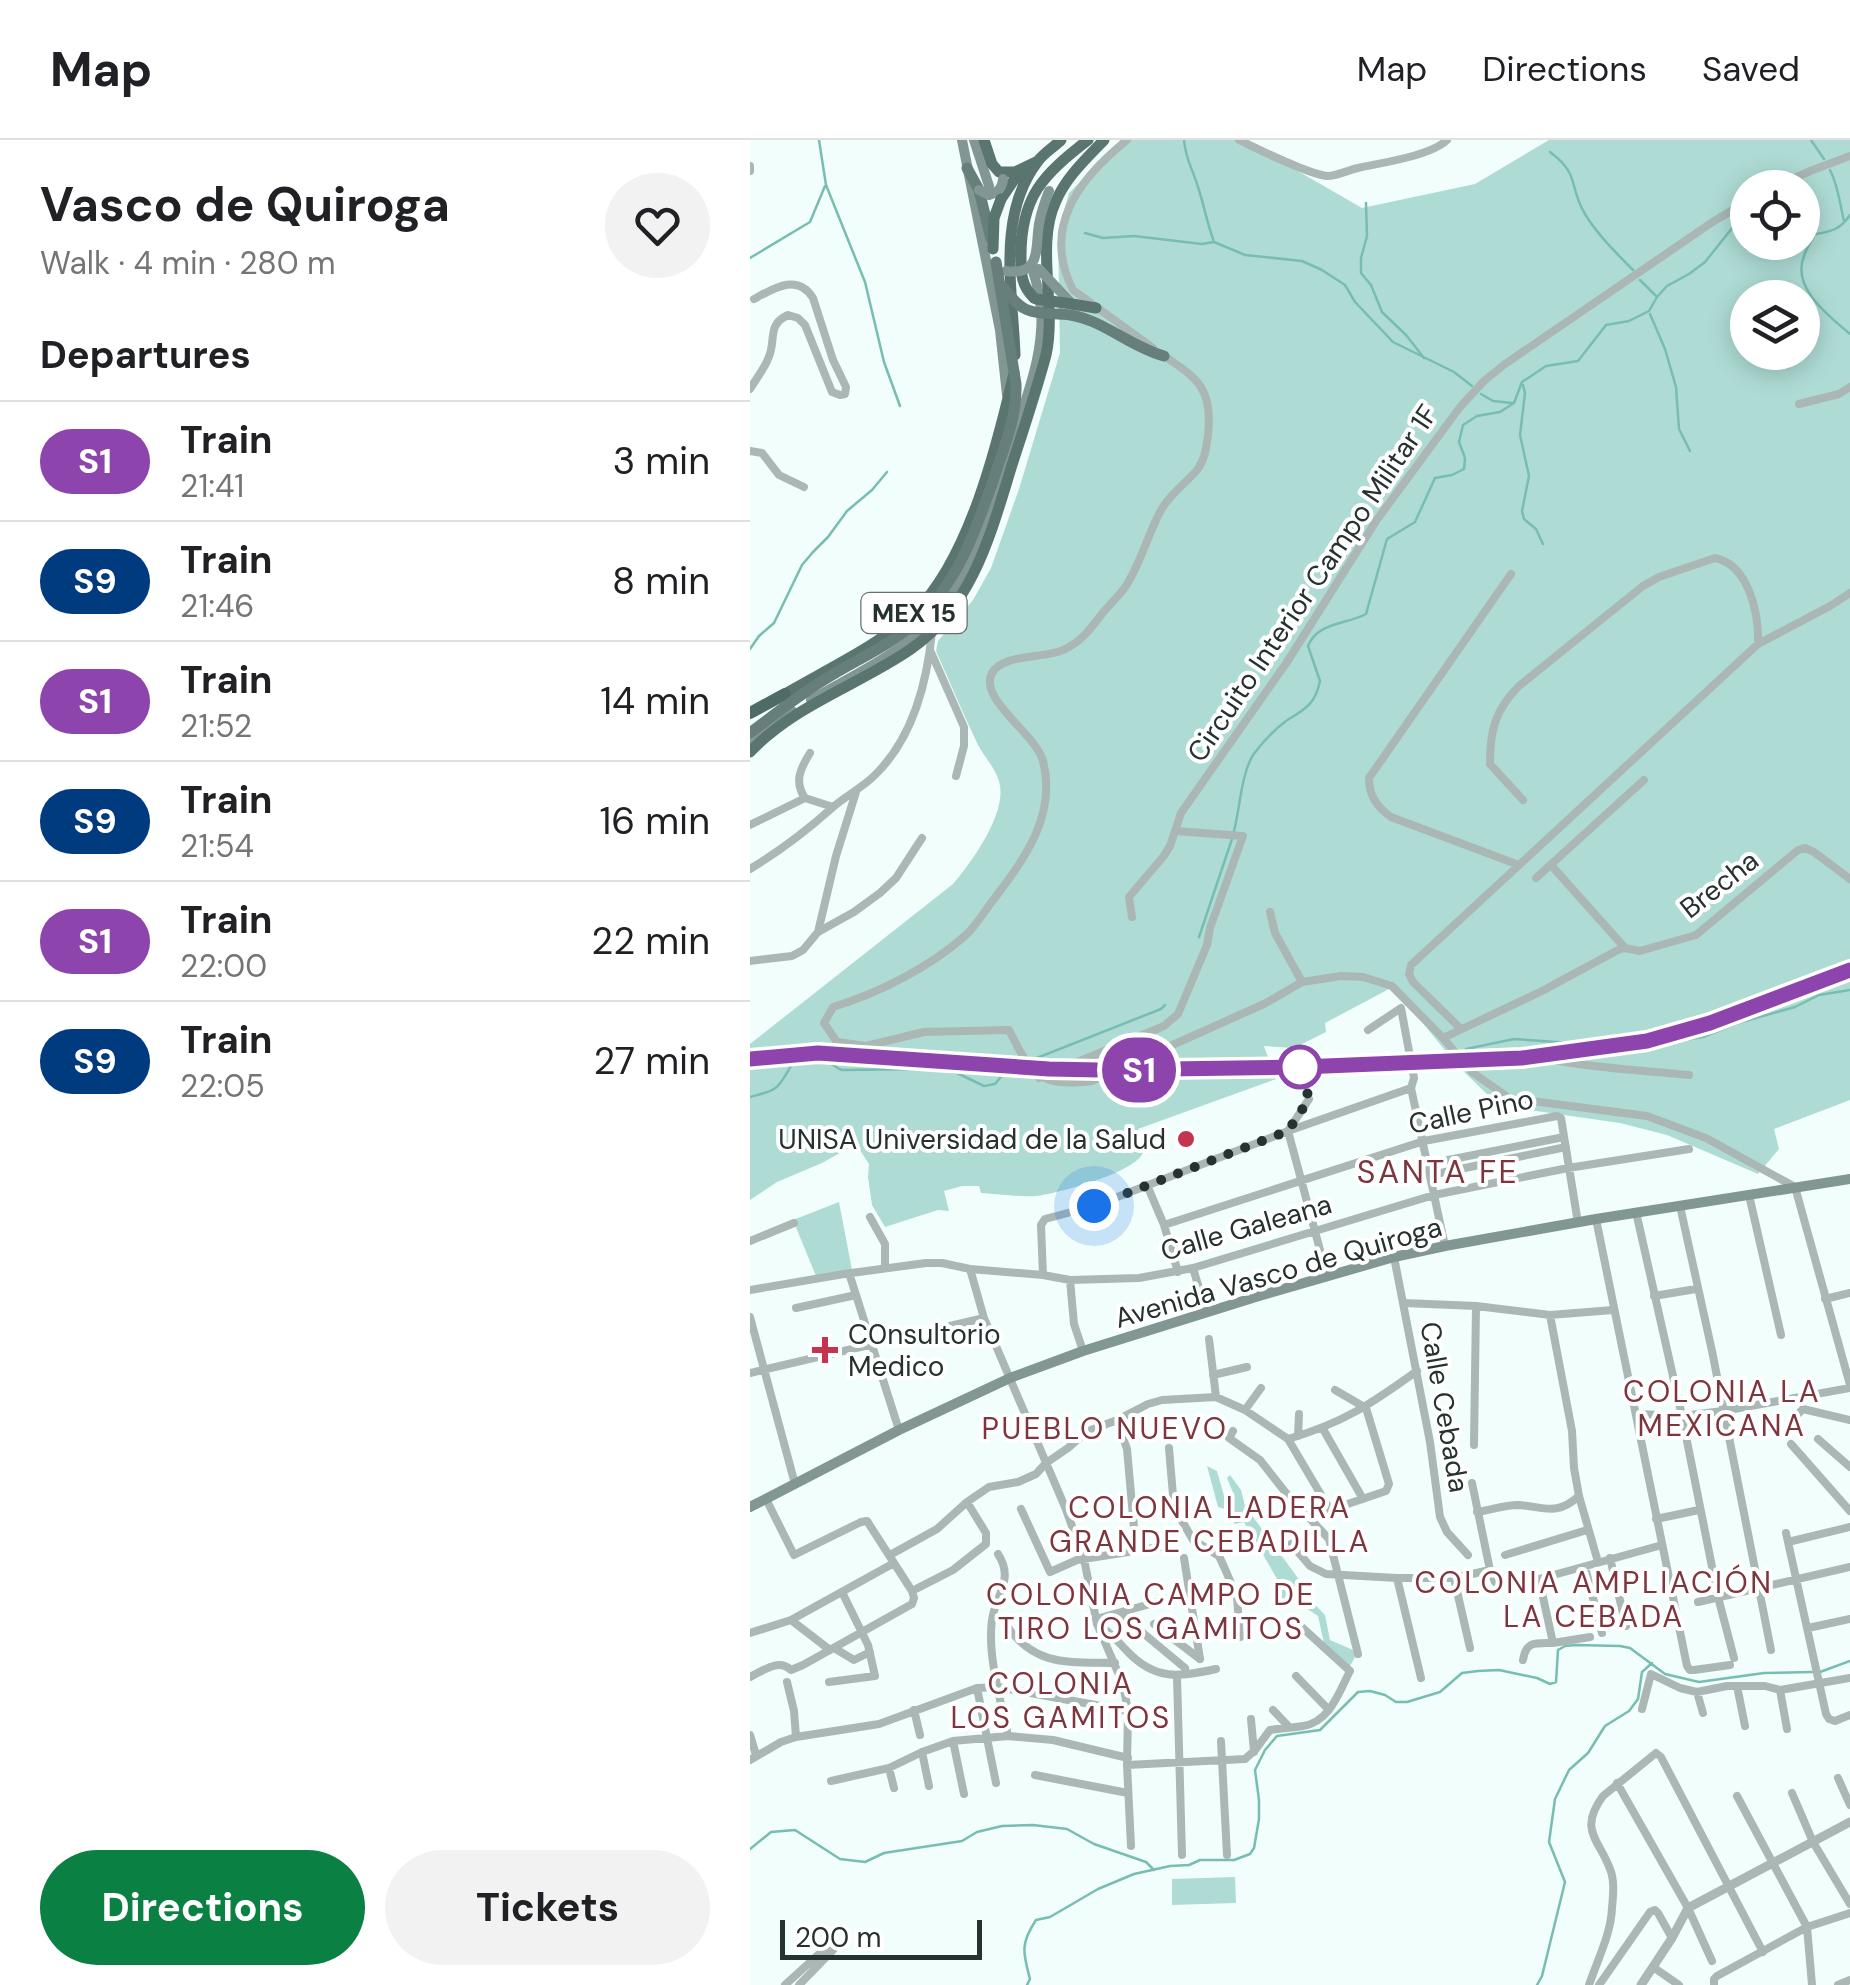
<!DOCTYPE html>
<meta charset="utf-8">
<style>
body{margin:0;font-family:"DM Sans",sans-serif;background:#f2f2f2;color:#202124;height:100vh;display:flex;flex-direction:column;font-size:38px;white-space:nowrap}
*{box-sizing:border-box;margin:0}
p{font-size:32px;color:#757577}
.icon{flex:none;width:55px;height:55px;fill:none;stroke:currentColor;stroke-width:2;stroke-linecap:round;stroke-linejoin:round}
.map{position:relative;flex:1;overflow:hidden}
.details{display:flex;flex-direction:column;background:#fff;width:750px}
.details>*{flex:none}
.badge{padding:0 20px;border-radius:32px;font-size:35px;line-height:65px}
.buttons{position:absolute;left:980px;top:30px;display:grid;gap:20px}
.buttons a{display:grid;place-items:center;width:90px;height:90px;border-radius:50%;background:#fff;box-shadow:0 5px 25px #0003;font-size:50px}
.scale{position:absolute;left:30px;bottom:25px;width:202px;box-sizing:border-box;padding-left:10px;border:5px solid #263230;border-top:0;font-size:28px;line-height:35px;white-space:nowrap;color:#263230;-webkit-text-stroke:8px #fff;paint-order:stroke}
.you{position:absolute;width:50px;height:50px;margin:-25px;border:8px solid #fff;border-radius:50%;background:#1a73e8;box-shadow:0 0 0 15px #1a73e833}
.map>.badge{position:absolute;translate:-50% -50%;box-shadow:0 0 0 5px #fff}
h2{padding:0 40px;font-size:38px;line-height:90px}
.round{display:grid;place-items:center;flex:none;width:105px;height:105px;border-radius:52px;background:#f2f2f2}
.head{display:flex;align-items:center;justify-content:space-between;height:170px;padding:0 40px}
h1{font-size:48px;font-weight:700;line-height:75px}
.button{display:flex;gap:20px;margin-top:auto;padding:20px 40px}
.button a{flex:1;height:115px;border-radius:60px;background:#0b8043;color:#fff;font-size:40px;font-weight:700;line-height:115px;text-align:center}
.button a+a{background:#f2f2f2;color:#202124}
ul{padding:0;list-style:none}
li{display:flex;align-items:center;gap:30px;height:120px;padding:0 40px;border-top:2px solid #e0e0e0}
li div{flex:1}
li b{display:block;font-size:38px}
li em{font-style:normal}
li .badge{min-width:110px;font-weight:700;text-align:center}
header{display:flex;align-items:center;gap:60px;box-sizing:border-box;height:140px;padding:0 50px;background:#fff;border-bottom:2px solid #e0e0e0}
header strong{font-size:48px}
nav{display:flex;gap:55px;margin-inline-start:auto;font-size:35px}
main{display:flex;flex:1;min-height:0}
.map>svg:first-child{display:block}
</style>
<header>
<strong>Map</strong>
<nav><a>Map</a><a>Directions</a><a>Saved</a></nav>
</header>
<main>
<section class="details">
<div class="head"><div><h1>Vasco de Quiroga</h1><p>Walk · 4 min · 280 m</p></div><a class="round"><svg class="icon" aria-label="heart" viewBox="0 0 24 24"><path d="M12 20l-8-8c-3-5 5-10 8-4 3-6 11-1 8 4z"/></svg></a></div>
<h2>Departures</h2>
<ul>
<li><span class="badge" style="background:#8e44ad;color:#fff">S1</span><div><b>Train</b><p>21:41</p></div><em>3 min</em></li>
<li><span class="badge" style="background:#003b80;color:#fff">S9</span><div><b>Train</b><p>21:46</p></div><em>8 min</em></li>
<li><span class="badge" style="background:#8e44ad;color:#fff">S1</span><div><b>Train</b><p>21:52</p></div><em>14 min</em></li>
<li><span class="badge" style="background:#003b80;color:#fff">S9</span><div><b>Train</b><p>21:54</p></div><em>16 min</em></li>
<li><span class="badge" style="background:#8e44ad;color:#fff">S1</span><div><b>Train</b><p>22:00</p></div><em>22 min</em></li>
<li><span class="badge" style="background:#003b80;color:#fff">S9</span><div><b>Train</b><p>22:05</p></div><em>27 min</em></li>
</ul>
<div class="button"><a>Directions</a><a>Tickets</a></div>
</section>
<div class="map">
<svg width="1100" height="1845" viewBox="0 0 1100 1845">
<rect width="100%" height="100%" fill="#f1fefb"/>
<path fill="#aedcd5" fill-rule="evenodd" d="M 372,0 L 494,0 L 612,68 L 725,44 L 799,0 L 1100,0 L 1100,960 L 1024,989 L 1029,1009 L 1008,1034 L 917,995 L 870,983 L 779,970 L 744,961 L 707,925 L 671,881 L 639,849 L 575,883 L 576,892 L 544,908 L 514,906 L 526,939 L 388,989 C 390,996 394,1005 393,1012 C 388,1032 306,1054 286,1056 C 268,1057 249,1054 231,1053 L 229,1046 L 212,1046 L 194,1051 L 199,1071 L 188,1070 L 135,1087 L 122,1065 L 118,1037 L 119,1024 L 106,1004 L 72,1023 L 27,1042 L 0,1060 L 0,904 L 203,744 C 221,723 255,676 250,646 C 248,631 235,618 228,605 C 213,574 200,542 186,511 L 188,501 L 223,460 L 241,428 L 269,349 L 310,213 L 308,91 L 319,53 ZM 998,48 L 1052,48 L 1052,102 L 998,102 ZM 998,158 L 1052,158 L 1052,212 L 998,212 Z
M 89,1062 L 102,1130 L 66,1136 L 43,1080 Z
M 457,1326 L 467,1331 L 474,1356 L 484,1355 L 477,1338 L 480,1335 L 491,1350 L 495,1366 L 556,1449 L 553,1452 L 575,1475 L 580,1500 L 603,1510 L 606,1515 L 599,1528 L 574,1503 L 568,1476 L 550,1464 L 544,1457 L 530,1459 L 527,1456 L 533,1449 L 494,1382 L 485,1384 L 475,1369 L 468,1367 Z
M 485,1737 L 486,1763 L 422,1765 L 422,1739 Z"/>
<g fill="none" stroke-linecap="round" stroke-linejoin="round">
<path stroke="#77bdb2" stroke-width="2.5" d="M 69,0 L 76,45 L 115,142 L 134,222 L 150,266
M 434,0 C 435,18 443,30 448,47 C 454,65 457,83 464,102
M 1061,0 L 1074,19
M 800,12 C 831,35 818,46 835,74 C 847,94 866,113 883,130
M 1080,30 C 1088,45 1090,64 1094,81
M 616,63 L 617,96 L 611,118 L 611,133 L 621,145 L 632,172 L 656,195 L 674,218
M 1052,84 L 1065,94 C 1081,92 1091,89 1100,75
M 335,93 L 353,98 L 384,96 L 452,104 L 464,102 L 495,115 L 552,121 L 572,130 L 595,145 L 605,162 L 643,202 L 704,232 L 722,246
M 1065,94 C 1062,101 1056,108 1054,116 C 1041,148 1079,176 1100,194
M 0,118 L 60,82 L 75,46
M 890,140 L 906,156
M 900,174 L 915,209 L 926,247 L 929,289 L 940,311
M 773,245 L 775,253 L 770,295 L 779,336 L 772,371 L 774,379 L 786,389 L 793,404
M 731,254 L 743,261 L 762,263
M 0,509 L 9,496 L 24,483 L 52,425 L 63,412 L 78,397 L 97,371 L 122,350 L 137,332
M 484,691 C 490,668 491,635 503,615 C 512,603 524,590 536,581 C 555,569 565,565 570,541 L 558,506 C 568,482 595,485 616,474 L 637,399 L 665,382 L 685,338 L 702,335 L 714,329 L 715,318 L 709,302 L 713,285 L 727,276 L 750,272 L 764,263 L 772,242 L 796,226 L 828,221 L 856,185 L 879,181 L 899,171 L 907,157 L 917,146 L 939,134 L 955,122 L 983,87 L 991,89 C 1000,109 1012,118 1034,115 L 1038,102
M 449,797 L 482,699
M 716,909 L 764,899 L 877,907 L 904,905 L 953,897 L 988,883 L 1045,867 L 1069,855 L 1100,850
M 0,957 C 7,955 17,953 24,949 C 38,941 43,906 64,912 C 74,916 81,926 92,930 L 182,929 L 207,933 L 234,946 L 245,944 L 255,932 L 269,925 L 411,869 L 415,865
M 1070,1532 L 1100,1521
M 0,1709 L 21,1692 L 45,1690 L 90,1719 L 115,1722 L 134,1713 L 212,1701 L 227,1692 L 252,1686 L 283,1685 L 317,1689 L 344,1704 L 396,1722 L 404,1730
M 277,1845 L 280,1839 C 273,1813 270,1804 286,1780 L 300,1777 L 348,1749 L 384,1734 L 420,1726 L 439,1725 L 450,1720 L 484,1720 L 500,1714 L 504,1708 L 509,1679 L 509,1660 L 505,1630 L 515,1610 L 527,1596 L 570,1590 L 608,1552 L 620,1551 L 635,1555 L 646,1562 L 657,1562 L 690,1552 L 712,1533 L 728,1531 L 749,1530 L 787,1538 L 800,1544 L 806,1542 L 808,1510 L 815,1506 L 826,1505 L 870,1506 L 880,1508 L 915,1534 L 949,1542 L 1014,1533 L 1062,1532
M 787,1845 L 792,1836 L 815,1742 L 799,1702 L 805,1659 L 819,1630 L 838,1613 L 855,1586 L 879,1571 L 888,1559 L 892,1532 L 902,1523"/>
<path stroke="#aab7b5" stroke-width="8" d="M 377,0 C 329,39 291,87 323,150 L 403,208
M 489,0 C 508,9 557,34 577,36 C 587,36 598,30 608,28 C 630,23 681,16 697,0
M 0,26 L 0,31
M 1023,48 L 1060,31 L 1100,16
M 414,216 C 449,239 463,250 458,295 C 456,308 455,320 447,330 C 435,344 420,354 411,370 C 398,394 391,422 376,446 C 369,456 359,465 351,475 C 342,487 333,499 319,507 C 299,520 254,512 242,533 C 228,559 286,594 293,621 C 307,675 275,718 244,759 C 235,770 227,785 216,795 C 180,827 129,853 83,867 L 74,883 L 87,902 L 116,906 L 174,892 L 259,890 C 282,936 289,947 342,941 L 514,864 L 552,842 L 591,836 L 613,837 L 642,846 L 693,898 L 722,932 L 759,958 L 897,976 L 956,998 L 1045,1047 L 1100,1245
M 0,249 C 6,239 14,229 18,219 C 27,200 16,185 38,175 L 48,178 L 55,185 L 82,252 L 90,255 L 95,254 L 96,247 L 83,220 L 63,158 C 48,133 24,148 4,159
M 1049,264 L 1089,254 L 1100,247
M 0,311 L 12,313 L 29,335 L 54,347
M 761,434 L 619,638 C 619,656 627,667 641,677 L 769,725
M 180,510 L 214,587 L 214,606 L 206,636
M 55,658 C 44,642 50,629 60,613
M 773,660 L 740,624 C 740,590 745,570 769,546 L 893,446 L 909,437 L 965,418 C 999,425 1009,474 1008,504
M 0,685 L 55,658 L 83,667
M 801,725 L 875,808
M 0,729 C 30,711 55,692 82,668 C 95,656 112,648 125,635 C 163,598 177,543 182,492
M 786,738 L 894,640
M 520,772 L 525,793 L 552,842
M 382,777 L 379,757 L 413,717 L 420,706 L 431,673 L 537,522 L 626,381 L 710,267 L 735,240 L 755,224 L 964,81 L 998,61
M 68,792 L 86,716 L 106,652
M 0,821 L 42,816 L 53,810 L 68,792 L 104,772 L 130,753 L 146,738 L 172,698
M 711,889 L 663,842 L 659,834 L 661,825 L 1008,504 L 1080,466 L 1100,453
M 618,890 L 651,868 L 664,938 L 661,948 L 695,1106
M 693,898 L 792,851 L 868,810 L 875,808 L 890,811 L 946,795 L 1048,710 L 1055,708 L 1064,712 L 1100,739
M 712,920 C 751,905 782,917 821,923 C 860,929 900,931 939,935
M 289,938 L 414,886 L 428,874 L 457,805 L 460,788 L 493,696 L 426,691
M 559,959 L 538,991 L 577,1136
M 678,1024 L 814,997
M 681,1035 L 816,1007
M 397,1045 L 414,1085 L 428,1132
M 999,1055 L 1031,1195
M 930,1066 L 962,1211 L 1021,1510
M 886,1072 L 932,1276 L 968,1457 L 984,1518
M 120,1077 L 135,1104 L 135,1128
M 846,1079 L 937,1526 L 940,1530 L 944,1530 L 980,1525
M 414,1085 L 674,1001 L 807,976 L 811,978 L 828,1083
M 0,1101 L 44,1083
M 644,1117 L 680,1302 L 690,1377 L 697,1392 L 718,1415
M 443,1128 L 456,1172
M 220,1129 L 234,1178 L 315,1367 L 334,1419 L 347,1484 L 373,1544 L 378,1571 L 377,1625 L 381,1706
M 99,1133 L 149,1290
M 293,1135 L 291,1085 L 295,1079 L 344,1066 L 538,991 L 661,948
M 320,1140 L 324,1184 L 333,1211
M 0,1150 L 94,1134 L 176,1123 L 192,1123 L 220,1129 L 293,1135 L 320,1140 L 389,1138 L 443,1128 L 684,1055 L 818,1028 L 939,1009
M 904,1156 L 946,1149
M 1075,1159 L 1100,1153
M 654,1163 L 726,1166 L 800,1175 L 863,1170
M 46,1168 L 106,1155
M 800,1175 L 822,1291 L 824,1328 L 829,1356 L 848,1422
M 0,1177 L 45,1344
M 459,1199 L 466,1257
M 0,1233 L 234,1178
M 463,1235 L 497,1227
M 495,1270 L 511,1248
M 887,1274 L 932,1276 L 973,1271 L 1100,1248
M 1043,1279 L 1053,1269 L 1100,1280
M 367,1280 L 377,1309 L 386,1410
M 573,1289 L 613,1359
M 483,1291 L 479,1298 L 510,1320 L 536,1353 L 579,1399 L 608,1514
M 548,1296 L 549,1274
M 538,1299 C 593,1283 621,1264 667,1231
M 1068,1299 L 1100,1327
M 1041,1304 L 1100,1371
M 724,1305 L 726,1166
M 419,1308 L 424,1367 L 443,1400 L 469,1416 L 475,1429 L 487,1457 L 490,1497
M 722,1343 L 740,1430 L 745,1442 L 750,1445 L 789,1439 L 912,1405
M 16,1359 L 44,1415 L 111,1382 L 117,1381 L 162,1451
M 271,1369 L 300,1432 L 327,1420 L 423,1405
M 727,1372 C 740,1370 755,1365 768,1365 C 793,1366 806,1377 829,1356
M 906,1379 L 949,1370
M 1036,1393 L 1076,1574 L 1079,1579 L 1085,1581 L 1100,1575
M 1038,1402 L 1100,1387
M 541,1404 L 560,1426 L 576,1434 L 647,1438 L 704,1438 L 740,1430
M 248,1414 C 265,1440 245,1456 242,1480 C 237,1515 251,1561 258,1596
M 140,1415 L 187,1389 L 217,1362 L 239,1347 L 268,1342 L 286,1334 L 296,1323 L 318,1308 L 336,1292 L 367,1280 L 398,1264 L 412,1260 L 466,1257 L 495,1270 L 538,1299 L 580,1370 L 636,1351 L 639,1344 L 616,1268 L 585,1250
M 755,1415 L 837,1390
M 434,1418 L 450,1519
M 860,1418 L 876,1486
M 835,1427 L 852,1493
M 647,1438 L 671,1538
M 704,1438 L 720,1508
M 162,1451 L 203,1430 L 236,1404 L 236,1393 L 217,1362
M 948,1462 L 1100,1427
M 369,1473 L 435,1528
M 346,1479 L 440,1453
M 41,1480 L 80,1510
M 347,1484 C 360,1491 367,1501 377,1511 C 405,1541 430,1537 466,1529
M 404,1484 L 450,1519
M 257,1486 C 285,1527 319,1522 365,1523
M 1058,1488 L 1100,1479
M 0,1493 L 41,1480 L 144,1423
M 803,1503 L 840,1497
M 84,1508 L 104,1520 L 120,1512
M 773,1520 C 776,1501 785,1503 803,1503 L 789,1439
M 427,1536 L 432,1715
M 546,1536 L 579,1570
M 0,1537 C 13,1531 28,1518 41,1530 L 53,1525 L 162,1464 L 164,1458 L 162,1451
M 37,1542 L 44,1571 L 46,1597
M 79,1542 L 125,1536 L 118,1505 L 92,1452
M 987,1546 L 995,1586
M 227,1548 L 246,1643
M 1030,1550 L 1037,1589
M 947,1552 L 953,1573
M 892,1569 L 901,1534 L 930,1548 L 947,1552 L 977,1546 L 1015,1546 L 1030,1550 L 1100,1538
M 164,1570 L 170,1595
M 523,1570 L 539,1587
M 501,1579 L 504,1612
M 0,1595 L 6,1615
M 203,1601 L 214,1654
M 471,1601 L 477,1715
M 172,1612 L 179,1646
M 0,1620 L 31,1602 L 46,1597 L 129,1584 L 227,1548 L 248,1547 L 378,1571
M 377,1625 L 495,1619 L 505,1610 L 520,1590 C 531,1588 542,1588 553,1586 C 580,1582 589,1552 600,1531 L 545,1481
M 139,1628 L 144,1648
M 285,1635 L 378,1653
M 1088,1638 L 1100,1665
M 81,1641 L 139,1628 L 172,1612 L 203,1601 L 258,1596 L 303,1600 L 378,1618
M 867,1643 L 938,1768 L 962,1821
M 1042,1653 L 1063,1702 L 1100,1764
M 987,1656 L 1057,1787 L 1062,1845
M 903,1827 L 929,1845
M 35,1845 L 79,1805 L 82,1805 L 84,1809 L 49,1845
M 839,1845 C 847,1821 861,1794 862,1768 C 863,1756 865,1741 860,1729 C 849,1699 828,1690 853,1656 L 906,1613 L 911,1617 L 1013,1812
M 849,1845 L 900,1772 L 905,1770 L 908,1773 L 922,1798
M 964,1845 L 964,1839 L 967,1836 L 1057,1787 L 1100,1773
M 1088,1845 L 1100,1840"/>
<path stroke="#aab7b5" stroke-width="9" d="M 891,1845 L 922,1798 L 938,1768 L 1100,1682"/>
<path stroke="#829693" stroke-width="10" d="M 212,0 L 250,190 L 257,255
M 224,0 L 239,46
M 61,560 C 103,535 155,512 187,475 C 230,426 246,354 265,294 C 275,261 289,226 291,191 C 293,170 289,150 283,131
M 0,600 L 42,571
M 0,1367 L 149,1290 L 260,1238 L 333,1211 L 509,1156 L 644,1117 L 695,1106 L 846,1079 L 1100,1039"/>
<path stroke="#667f7b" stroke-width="11" d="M 217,28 L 229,50 L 241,99
M 310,174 C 349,175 377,206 414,216"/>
<path stroke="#5a7570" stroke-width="11" d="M 234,0 L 242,24 L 249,32 L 265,32 L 286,22
M 251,59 L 270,31
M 284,158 C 271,145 271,134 271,116 C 271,56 293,35 338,0
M 322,164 L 346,168
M 265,215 C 263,152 246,75 288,21 C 294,13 304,7 311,0
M 35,554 C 74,531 133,503 165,472 C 219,419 247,306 264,233
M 0,612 C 44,565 109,545 161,509 C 223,466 241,393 262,325 C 274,288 286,252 296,215 C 307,166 285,105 306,61 C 316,37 337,18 354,0"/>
<path stroke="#4e6b66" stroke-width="12" d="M 0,573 L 35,554"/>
<path stroke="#414d4b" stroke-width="2.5" d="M 0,919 L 68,913 L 299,929 L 349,930 L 619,925 L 772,918 L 897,901 L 959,883 L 1100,830"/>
<path stroke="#829693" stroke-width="10" d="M 229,50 L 239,55 C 248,52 252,49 253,39
M 289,129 L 322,164
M 256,131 C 292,136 285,108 289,84 C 291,73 295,61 299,51"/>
<path stroke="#667f7b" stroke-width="11" d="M 252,146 C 272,172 277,173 310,174
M 0,593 C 26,573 53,552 82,535 C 110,518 142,504 166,482 C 207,443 225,393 243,341 C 253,309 267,279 266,244 L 246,122"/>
<path stroke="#5a7570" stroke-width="11" d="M 243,109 L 244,78 L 251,59
M 286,159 L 322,164"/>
</g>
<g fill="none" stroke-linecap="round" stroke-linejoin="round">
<defs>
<path id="line" d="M 0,919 L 68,913 L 299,929 L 349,930 L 551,927 L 772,918 L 897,901 L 960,883 L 1100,830"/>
</defs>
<use href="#line" stroke="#fff" stroke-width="22"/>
<use href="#line" stroke="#8e44ad" stroke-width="15"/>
<path stroke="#263230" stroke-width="10" stroke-dasharray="0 18" d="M 344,1066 L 538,991 L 559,959 L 550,927"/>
</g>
<circle fill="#fff" stroke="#8e44ad" stroke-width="5" cx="550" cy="927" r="20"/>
<g fill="#c4344f" stroke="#fff" stroke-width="4">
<circle cx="436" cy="999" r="10"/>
<path d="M70 1195h10v10h10v10h-10v10h-10v-10h-10v-10h10z"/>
</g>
<g text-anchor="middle" stroke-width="8" stroke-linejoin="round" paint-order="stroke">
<rect fill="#fff" stroke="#67706e" stroke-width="2.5" x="111.5" y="453" width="105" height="40" rx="8"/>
<g font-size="25" font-weight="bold" fill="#263230">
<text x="164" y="482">MEX 15</text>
</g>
<g font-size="28" fill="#263230" stroke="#fff">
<text transform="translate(562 443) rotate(-56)" y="10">Circuito Interior Campo Militar 1F</text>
<text transform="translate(969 744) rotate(-38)" y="10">Brecha</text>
<text transform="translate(721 971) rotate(-12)" y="10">Calle Pino</text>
<text transform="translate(496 1087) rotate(-16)" y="10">Calle Galeana</text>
<text transform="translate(528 1132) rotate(-16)" y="10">Avenida Vasco de Quiroga</text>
<text transform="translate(695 1267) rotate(80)" y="10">Calle Cebada</text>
</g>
<g font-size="28" fill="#263230" stroke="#fff" text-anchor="end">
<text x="416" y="1009">UNISA Universidad de la Salud</text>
<text x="98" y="1204" text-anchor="start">C0nsultorio<tspan x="98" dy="32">Medico</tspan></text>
</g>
<g font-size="30" letter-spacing="2.5" fill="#7d353e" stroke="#fff">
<text x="972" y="1262">COLONIA LA<tspan x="972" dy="34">MEXICANA</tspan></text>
<text x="355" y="1299">PUEBLO NUEVO</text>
<text x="460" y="1378">COLONIA LADERA<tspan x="460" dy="34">GRANDE CEBADILLA</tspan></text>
<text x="844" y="1453">COLONIA AMPLIACIÓN<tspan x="844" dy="34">LA CEBADA</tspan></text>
<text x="401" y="1465">COLONIA CAMPO DE<tspan x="401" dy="34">TIRO LOS GAMITOS</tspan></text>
<text x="311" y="1554">COLONIA<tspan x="311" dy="34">LOS GAMITOS</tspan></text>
</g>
<g font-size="32" letter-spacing="2.5" fill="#7d353e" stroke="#fff">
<text x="688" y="1043">SANTA FE</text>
</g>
</g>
</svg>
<div class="buttons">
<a><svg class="icon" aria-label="locate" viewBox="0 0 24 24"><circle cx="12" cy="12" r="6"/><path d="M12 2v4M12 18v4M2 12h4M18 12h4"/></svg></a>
<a><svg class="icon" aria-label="layers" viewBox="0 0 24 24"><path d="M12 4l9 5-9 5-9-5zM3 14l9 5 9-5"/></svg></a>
</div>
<div class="scale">200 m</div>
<div class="you" style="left:344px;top:1066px"></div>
<b class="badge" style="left:389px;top:930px;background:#8e44ad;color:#fff">S1</b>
</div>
</main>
